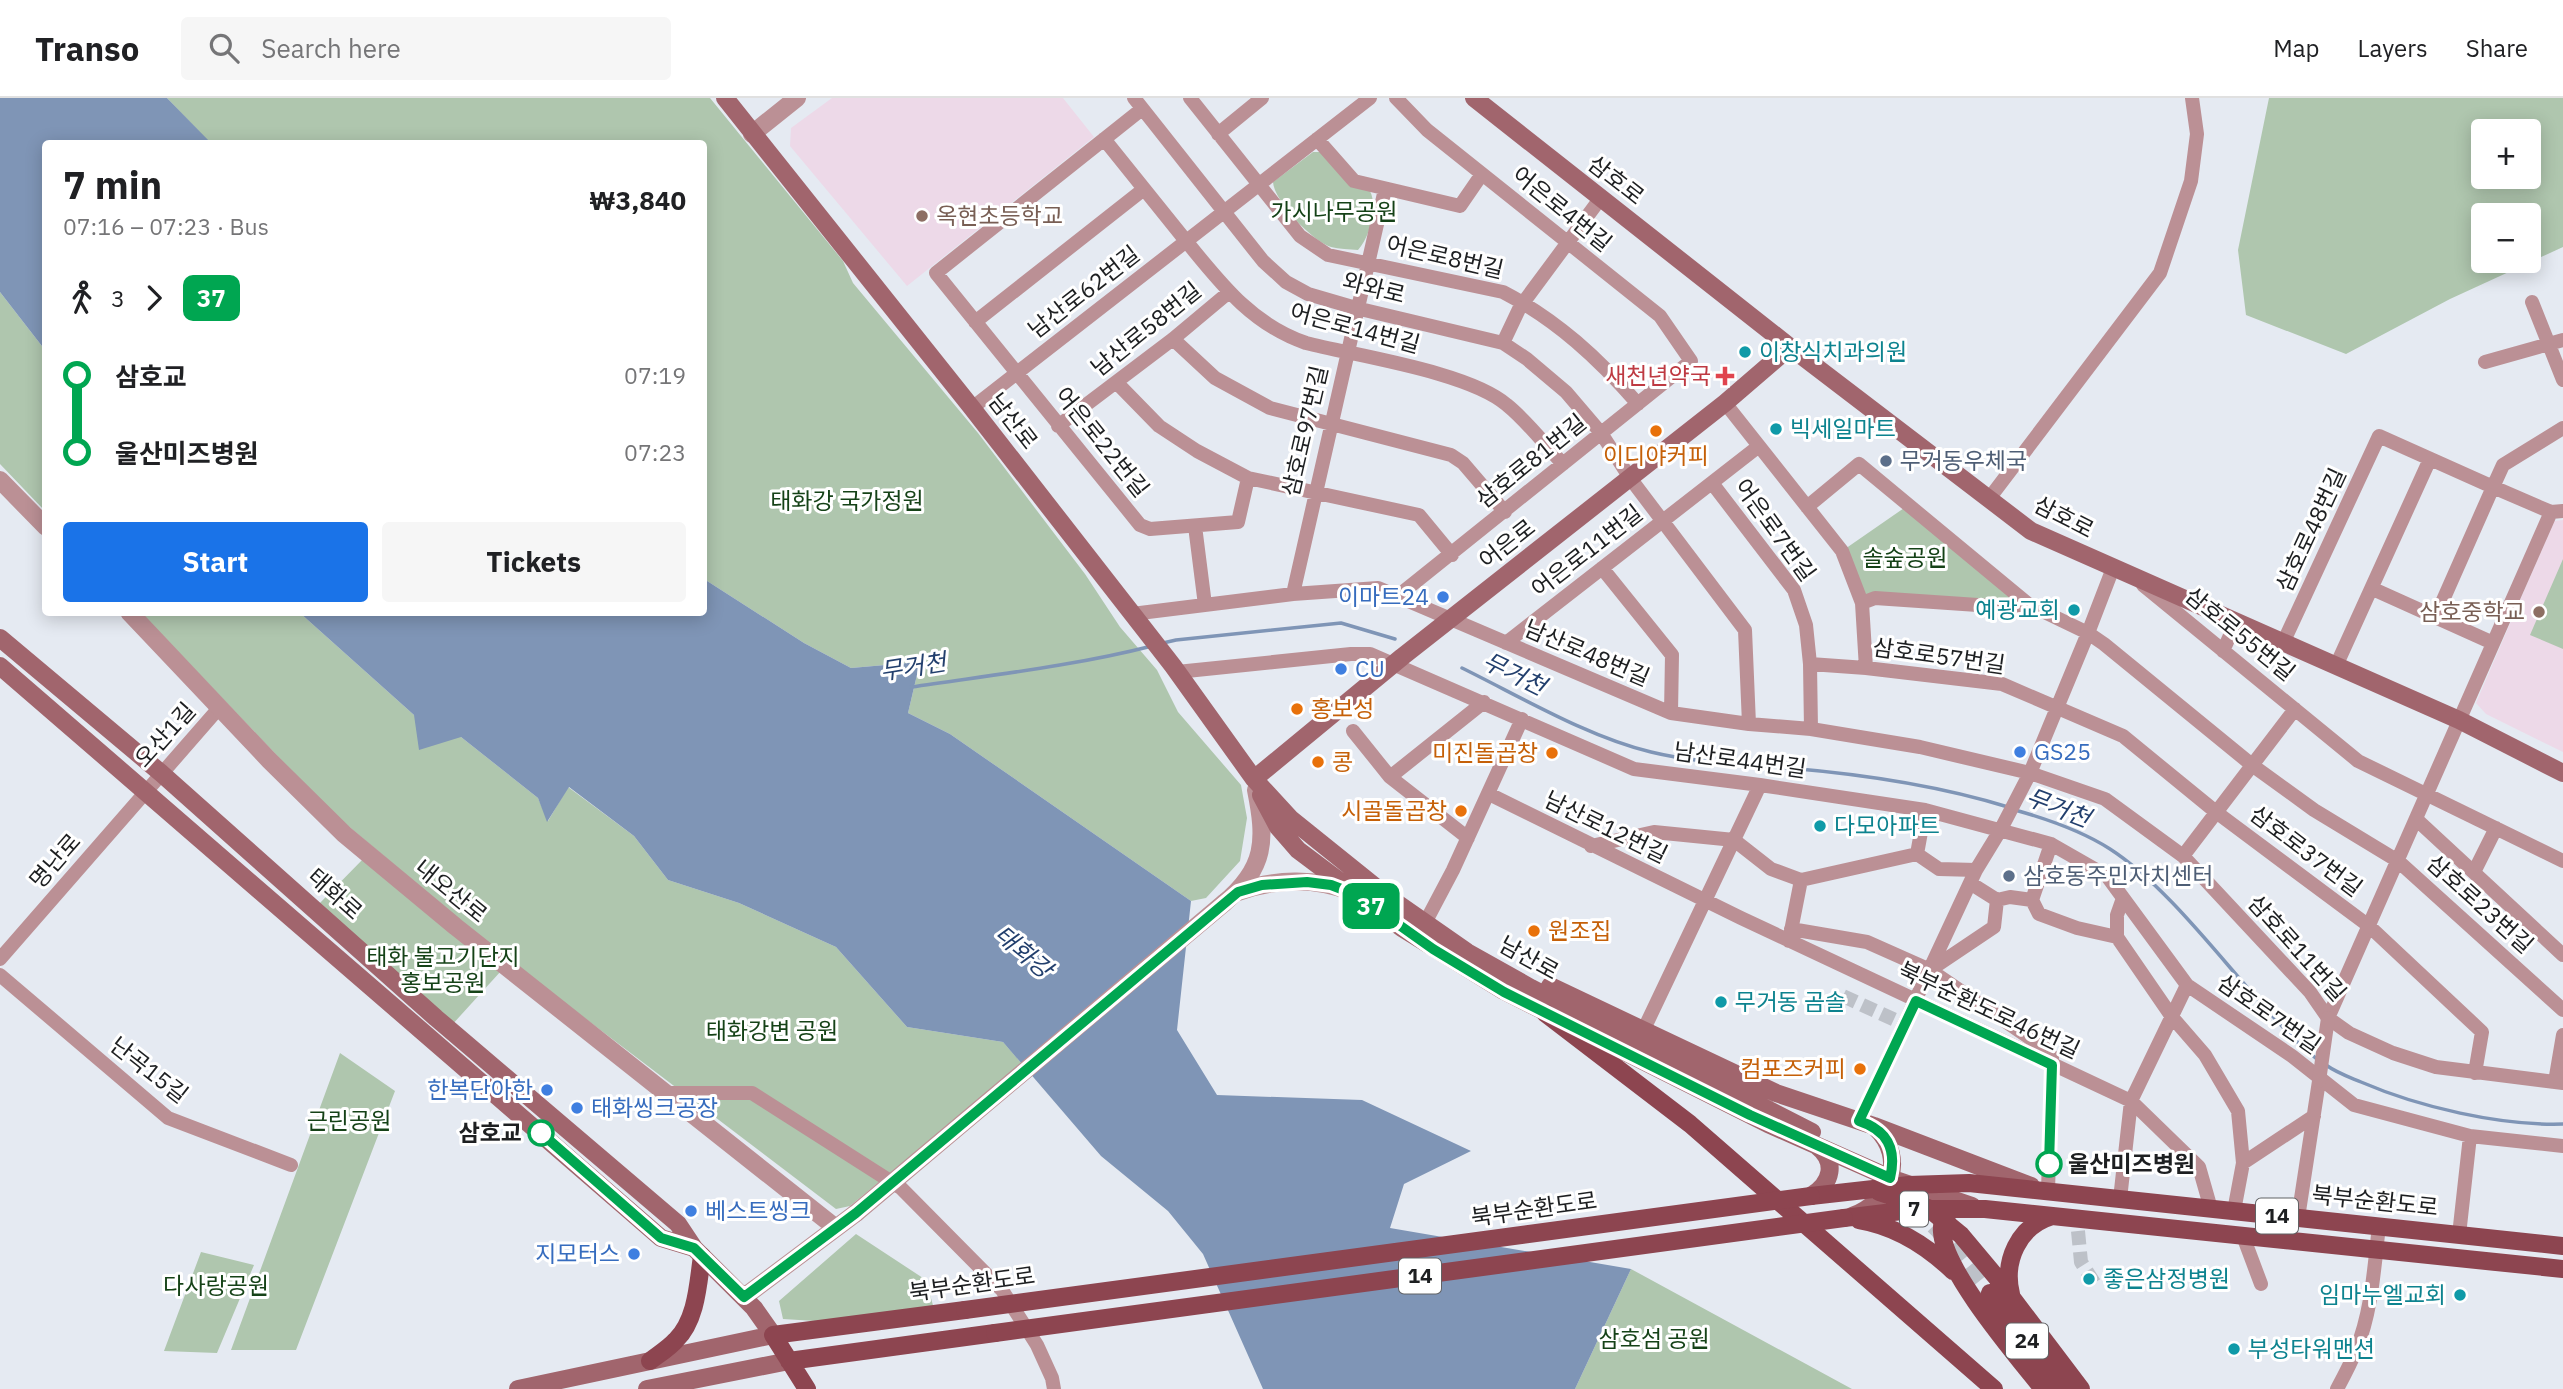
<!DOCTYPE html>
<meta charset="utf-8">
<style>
body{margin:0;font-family:"IBM Plex Sans","Noto Sans KR",sans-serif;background:#f6f6f6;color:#202124;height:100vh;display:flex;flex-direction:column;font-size:26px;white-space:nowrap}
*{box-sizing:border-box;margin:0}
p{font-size:23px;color:#757577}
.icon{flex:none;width:38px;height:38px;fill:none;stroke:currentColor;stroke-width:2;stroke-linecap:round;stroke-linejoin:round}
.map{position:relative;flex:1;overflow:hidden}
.side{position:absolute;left:42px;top:42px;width:665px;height:476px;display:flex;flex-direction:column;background:#fff;border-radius:7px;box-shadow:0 4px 18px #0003}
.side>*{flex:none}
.badge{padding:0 14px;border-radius:10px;font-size:24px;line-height:46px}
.controls{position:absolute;left:2471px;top:21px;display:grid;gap:14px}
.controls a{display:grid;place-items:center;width:70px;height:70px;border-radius:7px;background:#fff;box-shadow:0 4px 18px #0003;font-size:35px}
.map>.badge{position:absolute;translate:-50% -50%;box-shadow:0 0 0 4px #fff}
.legs{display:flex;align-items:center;gap:10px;height:77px;padding:0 21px;font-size:23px}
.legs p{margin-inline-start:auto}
.overview{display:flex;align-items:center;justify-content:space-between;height:119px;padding:0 21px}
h1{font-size:38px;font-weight:800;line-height:52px}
.cta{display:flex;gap:14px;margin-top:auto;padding:14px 21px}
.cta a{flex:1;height:80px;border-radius:7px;background:#1a73e8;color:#fff;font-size:28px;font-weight:800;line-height:80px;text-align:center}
.cta a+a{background:#f6f6f6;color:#202124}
ul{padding:0 21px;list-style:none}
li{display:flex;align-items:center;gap:24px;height:77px;font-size:26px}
li i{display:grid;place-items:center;width:10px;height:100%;margin:0 9px;background:currentColor}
li i::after{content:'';width:18px;height:18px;margin:-9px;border:5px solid;border-radius:50%;background:#fff}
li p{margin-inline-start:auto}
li:first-child i{background:linear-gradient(#0000 50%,currentColor 0)}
li:last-child i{background:linear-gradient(currentColor 50%,#0000 0)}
header{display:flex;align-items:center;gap:42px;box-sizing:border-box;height:98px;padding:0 35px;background:#fff;border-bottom:2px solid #e0e0e0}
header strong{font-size:33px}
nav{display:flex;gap:38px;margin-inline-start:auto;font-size:24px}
.search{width:490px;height:63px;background:#f6f6f6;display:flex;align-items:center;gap:18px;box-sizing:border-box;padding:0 24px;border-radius:7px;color:#757577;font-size:26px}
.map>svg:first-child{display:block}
</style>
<header>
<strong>Transo</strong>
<div class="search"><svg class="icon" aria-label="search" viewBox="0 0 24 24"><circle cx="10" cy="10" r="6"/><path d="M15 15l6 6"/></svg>Search here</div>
<nav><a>Map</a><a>Layers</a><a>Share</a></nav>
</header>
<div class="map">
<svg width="2563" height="1291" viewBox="0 0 2563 1291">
<rect width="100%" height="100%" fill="#e5eaf2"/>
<path fill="#edd9e8" d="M 832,0 L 1063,0 L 1094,39 L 907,188 L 790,48 L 791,30 Z
M 2563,422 L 2563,654 L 2486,616 L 2476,605 L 2554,423 Z"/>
<path fill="#afc6ae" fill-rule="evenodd" d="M 167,0 L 710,0 L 843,163 L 853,185 L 978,335 L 1085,476 L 1120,529 L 1157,572 L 1178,614 L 1241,687 L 1247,720 L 1240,763 L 1206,800 L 1191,803 L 950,636 L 908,615 L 920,564 L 851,570 L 804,545 L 704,481 L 704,46 L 210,45 Z
M 2269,0 L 2563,0 L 2563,149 L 2450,201 L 2346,256 L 2246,217 L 2238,152 ZM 2483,33 L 2529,33 L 2529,79 L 2483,79 ZM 2483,117 L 2529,117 L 2529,163 L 2483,163 Z
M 1313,54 L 1323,54 L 1370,93 C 1378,109 1370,139 1358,152 C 1349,151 1339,151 1331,149 C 1312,143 1274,103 1273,84 Z
M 0,194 L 45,252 L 45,413 L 0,366 Z
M 1907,408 L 2028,506 L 1862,505 L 1842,453 Z
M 2563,461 L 2563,551 L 2530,537 Z
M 141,515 L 300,515 L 414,617 L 461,639 L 538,700 L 548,723 L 568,689 L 634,738 L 668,782 L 739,805 L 836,849 L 907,929 L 1003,944 L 1022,966 L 850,1108 L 836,1111 L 499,855 L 328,711 Z
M 364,760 L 501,873 L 451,928 L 317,808 Z
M 340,955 L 395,993 L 296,1252 L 231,1252 Z
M 856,1136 L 926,1182 L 934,1211 L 831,1224 L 783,1221 L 779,1203 Z
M 201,1154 L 254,1167 L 217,1255 L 164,1253 Z
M 1631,1171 L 1852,1291 L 1575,1291 Z"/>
<path fill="#7f95b6" d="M 0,0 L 167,0 L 211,45 L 46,46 L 45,252 L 0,194 Z
M 704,481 L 804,545 L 851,570 L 920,564 L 908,615 L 950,636 L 1191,803 L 1177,932 L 1217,997 L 1362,1002 L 1471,1053 L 1404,1086 L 1390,1130 L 1631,1171 L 1575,1291 L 1263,1291 L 1203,1156 L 1168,1113 L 1101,1058 L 1003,944 L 907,929 L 836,849 L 739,805 L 668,782 L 634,738 L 569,689 L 547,724 L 538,700 L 461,639 L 419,652 L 414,617 L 300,515 L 704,514 Z"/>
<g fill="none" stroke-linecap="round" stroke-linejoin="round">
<path stroke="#7f95b6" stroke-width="3.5" d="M 1163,545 L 1176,542 L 1341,525 L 1395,541
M 1462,570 C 1521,599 1588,639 1651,654 C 1696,665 1742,666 1788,670 C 1860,676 1940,688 2008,709
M 911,589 C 991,577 1074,568 1152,548
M 2015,712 C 2047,721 2082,733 2110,751 C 2163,785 2217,856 2260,904 C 2278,924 2296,945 2317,961
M 2326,967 C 2337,975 2349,979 2361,984 C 2419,1009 2500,1028 2563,1026"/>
<path stroke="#bdc1c8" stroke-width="14" stroke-dasharray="14 7" stroke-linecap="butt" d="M 1843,898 L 1895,922
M 2078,1133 L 2081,1164 L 2096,1188"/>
<path stroke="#bdc1c8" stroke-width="18" stroke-dasharray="18 9" stroke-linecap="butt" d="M 1915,1108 L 1939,1132 L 1990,1195"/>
<path stroke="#bb9095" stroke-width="14" d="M 1134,0 L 1263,163 L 1286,184 L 1308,196 L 1356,210 L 1503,245 L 1527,261 L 1566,294 L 1601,335 L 1630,380 L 1745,532 L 1749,626
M 1190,0 L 1300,138 L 1328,157 L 1503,194 C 1557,222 1599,261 1638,306
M 1396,0 L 1427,32 L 1660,218 L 1691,263 L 1398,498
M 1142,11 L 936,175 L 1140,427 L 1150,431 L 1238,424 L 1248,380
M 1218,36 L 1262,0
M 1104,41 C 1130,73 1156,106 1182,138 C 1218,182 1250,226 1306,245 C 1357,258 1469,274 1507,307 C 1528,324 1545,347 1563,366
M 1317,41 L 1354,83 L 1460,108 L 1482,76
M 2532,204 L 2563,282
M 975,224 L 1144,91
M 1173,241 L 1215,280 L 1270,310 L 1451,357 L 1463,365 L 1505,414
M 1503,245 L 1520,209 L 1600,101
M 2485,264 L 2563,242
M 1117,285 L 1159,328 L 1197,353 L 1248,380 L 1419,417 L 1452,457
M 1725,305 L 1842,453 L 1862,505 L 1866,570
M 972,310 L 1370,0
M 1058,328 L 1173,241 L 1228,195
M 1712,385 L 1794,492 L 1806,527 L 1810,566 L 1811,631
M 1988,402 L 2160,175 L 2191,83 L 2197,36 L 2192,0
M 1807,409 L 1859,366 L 2028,506
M 1195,428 L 1205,507
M 1602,470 L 1672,557 L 1671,615
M 2143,487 L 2358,663 L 2563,763
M 2373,491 L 2493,545
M 1293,496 L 1385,91
M 1862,505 L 1875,500 L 2007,509 L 2028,506 L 2088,535 L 2104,546 L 2252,667 L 2314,712 L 2398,763 L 2563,912
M 1132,516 L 1293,496 L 1378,490 L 1671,615 L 1749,626 L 1811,631 L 1920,649 L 2030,675 L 2105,701 L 2183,758 L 2310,894 L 2328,920 L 2349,935 L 2393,955 L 2436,969 L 2563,985
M 2436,518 L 2493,389 L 2551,414
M 1506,545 L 1759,348
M 2283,545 L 2379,338 L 2493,389 L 2503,367 L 2563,330
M 2223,553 L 2236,524
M 1810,566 L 1866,570 L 2002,586 L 2123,638 L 2216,714 L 2369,828 L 2482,934 L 2475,975
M 2336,568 L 2430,361
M 1177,574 L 1351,556 L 1370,556 L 1634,671 L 1760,687 L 1925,712 L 2051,746 L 2107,778 L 2187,887 L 2292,958 L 2354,1007 L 2470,1038 L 2563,1048
M 1353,633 L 1390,679 L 1468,740
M 1390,679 L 1484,604
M 1489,696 L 1741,820 L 2131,1003 L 2199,1069 L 2211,1111
M 1925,712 L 1917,756 L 1939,771 L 1976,772
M 2416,721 L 2563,857
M 1591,748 L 1654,734 L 1734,742 L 1771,771 L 1801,782
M 2183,758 L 2295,611
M 2474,774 L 2496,730
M 1970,785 L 1997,802 L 2010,799 L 2032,802 L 2039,816 L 2077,830 L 2117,839 L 2172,919 L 2205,957 L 2238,1013 L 2243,1065 L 2234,1113
M 1997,802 L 1994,829 L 1930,872 L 2046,951 L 2052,959 L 2048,1093
M 2032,802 L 2051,746
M 1425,825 L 1453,772 L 1522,621
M 1791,831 L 1867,844 L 1930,872
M 2117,839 L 2117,817 L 2123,800
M 1789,843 L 1801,782 L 1917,756
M 0,861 L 219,610
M 0,877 L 168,1020 L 291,1067
M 2328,920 L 2551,414 L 2563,413
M 1644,931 L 1760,687
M 2555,984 L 2563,937
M 668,995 L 752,995 L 901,1090 L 1002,1192 L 1037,1247 L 1052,1280 L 1054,1291
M 1859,1023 L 1976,772 L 2001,731 L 2030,675 L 2088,535 L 2113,470
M 2243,1065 L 2314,1018
M 2120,1101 L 2131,1003 L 2187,887
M 2298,1120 L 2319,983
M 2459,1137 L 2470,1038
M 2243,1138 L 2261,1186
M 2337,1291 C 2344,1278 2351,1265 2356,1252 C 2372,1213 2374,1170 2379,1128"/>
<path stroke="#bb9095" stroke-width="18" d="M 752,36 L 797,0
M 0,382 L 46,429
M 129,514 L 269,662 L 344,736 L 456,829 L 836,1130
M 1238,794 C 1273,781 1316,779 1351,794
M 1224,805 C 1266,770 1266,742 1256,692
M 744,1199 L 856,1115"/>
<path stroke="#a1656d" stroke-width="18" d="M 725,0 L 972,310 L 1173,568 L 1254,681 L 1291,721 L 1388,799 L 1467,854 L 1531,890 L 1812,1034
M 1474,0 L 1790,249 L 2031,433 L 2459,622 L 2563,675
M 0,540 L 161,675 L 436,920 L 678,1126 L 694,1150 L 754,1210 L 773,1237 L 518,1291
M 0,568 L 661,1140 L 694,1150
M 1254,681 L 1402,559 L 1725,305 L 1790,249
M 1261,697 L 1278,729 L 1298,752 L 1402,830 L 1504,893 L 1768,1026 L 1890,1080 L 1972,1108
M 1550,888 L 1776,995 L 1874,1028 L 2031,1088
M 1811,1098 C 1832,1085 1837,1064 1817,1048
M 1852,1118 C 1890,1105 1907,1060 1876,1030
M 647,1291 L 789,1263"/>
<path stroke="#8d4550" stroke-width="18" d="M 1545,915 L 1690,1026 L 1994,1291
M 1879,1094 L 1928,1110 L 1961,1137 L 1997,1180 L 2081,1291
M 1811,1098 L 1909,1087 L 1969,1085 L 2563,1148
M 1949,1114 C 1944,1121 1941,1126 1942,1134 C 1944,1173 2017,1258 2043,1291
M 1844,1120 L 1918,1111 L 1985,1111 L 2563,1171
M 1859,1122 C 1895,1128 1927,1148 1953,1173
M 1990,1195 L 2063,1291
M 2011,1196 C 2003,1164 2018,1128 2052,1118
M 650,1263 C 659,1256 669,1250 676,1242 C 697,1221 698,1185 702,1158
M 789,1263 L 995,1235
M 807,1291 L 773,1237 L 965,1212"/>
<path stroke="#bb9095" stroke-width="14" d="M 2319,983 L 2328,920"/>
<path stroke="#bb9095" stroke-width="18" d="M 856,1115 L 1224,805"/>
<path stroke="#8d4550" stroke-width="18" d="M 965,1212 L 1811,1098
M 995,1235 L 1844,1120"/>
</g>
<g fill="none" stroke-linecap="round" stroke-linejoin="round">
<defs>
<path id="line-1" d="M 541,1035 L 661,1140 L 694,1150 L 744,1199 L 856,1115 L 1238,794 L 1262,787 L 1307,784 L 1331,787 L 1357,797 L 1433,851 L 1504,894 L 1750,1017 L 1890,1080 C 1897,1051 1887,1032 1859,1023 L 1916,903 L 2052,967 L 2049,1066"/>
</defs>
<use href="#line-1" stroke="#fff" stroke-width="16"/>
<use href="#line-1" stroke="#00a651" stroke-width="10"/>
</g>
<g fill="#8d6e63" stroke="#fff" stroke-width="2.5">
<circle cx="922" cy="118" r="7"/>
<circle cx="2539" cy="514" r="7"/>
</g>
<g fill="#0f9aa8" stroke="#fff" stroke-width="2.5">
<circle cx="1745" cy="254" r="7"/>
<circle cx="1776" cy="331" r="7"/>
<circle cx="2074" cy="512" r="7"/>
<circle cx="1820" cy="728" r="7"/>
<circle cx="1721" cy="904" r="7"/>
<circle cx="2089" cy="1181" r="7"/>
<circle cx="2460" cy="1197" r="7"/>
<circle cx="2234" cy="1251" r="7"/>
</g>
<path fill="#e0444e" stroke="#fff" stroke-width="2.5" d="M1721.5 267.5h7v7h7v7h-7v7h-7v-7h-7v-7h7z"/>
<g fill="#e8710a" stroke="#fff" stroke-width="2.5">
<circle cx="1656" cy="333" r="7"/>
<circle cx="1297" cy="611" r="7"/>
<circle cx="1552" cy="655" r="7"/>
<circle cx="1318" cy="664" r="7"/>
<circle cx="1461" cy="713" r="7"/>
<circle cx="1534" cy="833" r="7"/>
<circle cx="1860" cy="971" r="7"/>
</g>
<g fill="#5c6f8a" stroke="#fff" stroke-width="2.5">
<circle cx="1886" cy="363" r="7"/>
<circle cx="2009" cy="778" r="7"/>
</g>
<g fill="#3f7fe0" stroke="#fff" stroke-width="2.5">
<circle cx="1443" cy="499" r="7"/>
<circle cx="1341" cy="571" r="7"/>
<circle cx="2020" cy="654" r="7"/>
<circle cx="547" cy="992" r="7"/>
<circle cx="577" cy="1010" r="7"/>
<circle cx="691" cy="1113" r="7"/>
<circle cx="634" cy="1156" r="7"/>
</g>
<g fill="#fff" stroke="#00a651" stroke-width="3.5">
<circle cx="541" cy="1035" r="12"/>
<circle cx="2049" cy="1066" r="12"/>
</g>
<g text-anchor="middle" stroke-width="6" stroke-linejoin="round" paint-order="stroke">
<g fill="#fff" stroke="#616264" stroke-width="2">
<rect x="1900" y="1093.5" width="28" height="35" rx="5"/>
<rect x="2256" y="1100.5" width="42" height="35" rx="5"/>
<rect x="1399" y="1160.5" width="42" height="35" rx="5"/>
<rect x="2006" y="1225.5" width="42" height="35" rx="5"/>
</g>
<g font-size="21" font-weight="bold" fill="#1d1f21">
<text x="1914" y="1118">7</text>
<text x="2277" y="1125">14</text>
<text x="1420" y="1185">14</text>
<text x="2027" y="1250">24</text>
</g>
<g font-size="23" fill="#1d1f21" stroke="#fff">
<text transform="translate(1616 82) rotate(38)" y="8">삼호로</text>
<text transform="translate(1562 111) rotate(39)" y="8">어은로4번길</text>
<text transform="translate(1445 159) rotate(13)" y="8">어은로8번길</text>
<text transform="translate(1374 190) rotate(14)" y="8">와와로</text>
<text transform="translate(1084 194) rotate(-38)" y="8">남산로62번길</text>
<text transform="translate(1355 230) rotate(15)" y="8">어은로14번길</text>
<text transform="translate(1146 231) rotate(-39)" y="8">남산로58번길</text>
<text transform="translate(1013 323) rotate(52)" y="8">남산로</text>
<text transform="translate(1305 333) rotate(-77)" y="8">삼호로97번길</text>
<text transform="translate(1102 344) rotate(51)" y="8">어은로22번길</text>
<text transform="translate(1531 363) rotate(-39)" y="8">삼호로81번길</text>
<text transform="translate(2064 419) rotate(27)" y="8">삼호로</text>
<text transform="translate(1775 432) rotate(54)" y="8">어은로7번길</text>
<text transform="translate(2311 432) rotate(-65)" y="8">삼호로48번길</text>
<text transform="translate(1507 446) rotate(-38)" y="8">어은로</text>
<text transform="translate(1587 453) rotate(-38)" y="8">어은로11번길</text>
<text transform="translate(2240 536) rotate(39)" y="8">삼호로55번길</text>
<text transform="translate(1587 555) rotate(23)" y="8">남산로48번길</text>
<text transform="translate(1939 558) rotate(8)" y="8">삼호로57번길</text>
<text transform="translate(165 637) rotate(-48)" y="8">오산1길</text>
<text transform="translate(1740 662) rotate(8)" y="8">남산로44번길</text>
<text transform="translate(1606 729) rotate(26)" y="8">남산로12번길</text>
<text transform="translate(2306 753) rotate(37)" y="8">삼호로37번길</text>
<text transform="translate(55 763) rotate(-49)" y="8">명난로</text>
<text transform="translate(451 793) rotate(39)" y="8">내오산로</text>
<text transform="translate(335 796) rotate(42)" y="8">태화로</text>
<text transform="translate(2480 806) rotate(42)" y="8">삼호로23번길</text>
<text transform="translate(2297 850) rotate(48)" y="8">삼호로11번길</text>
<text transform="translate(1529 860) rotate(29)" y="8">남산로</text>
<text transform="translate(1989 912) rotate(25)" y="8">북부순환도로46번길</text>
<text transform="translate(2269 916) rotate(35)" y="8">삼호로7번길</text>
<text transform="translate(149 972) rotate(38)" y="8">난곡15길</text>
<text transform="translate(2375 1103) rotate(6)" y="8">북부순환도로</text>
<text transform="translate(1534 1111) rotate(-8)" y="8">북부순환도로</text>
<text transform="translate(972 1186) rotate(-8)" y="8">북부순환도로</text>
</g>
<g font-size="23" fill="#154217" stroke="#fff">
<text x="1334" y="122">가시나무공원</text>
<text x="847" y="411">태화강 국가정원</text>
<text x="1905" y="468">솔숲공원</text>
<text x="443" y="867">태화 불고기단지<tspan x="443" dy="26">홍보공원</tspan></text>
<text x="772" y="941">태화강변 공원</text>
<text x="349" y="1031">근린공원</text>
<text x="216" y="1196">다사랑공원</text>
<text x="1654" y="1249">삼호섬 공원</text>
</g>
<g font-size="23" fill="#785e54" stroke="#fff" text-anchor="start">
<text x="936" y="126">옥현초등학교</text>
<text x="2525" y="522" text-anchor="end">삼호중학교</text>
</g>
<g font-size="23" fill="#0d838f" stroke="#fff" text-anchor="start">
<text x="1759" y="262">이창식치과의원</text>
<text x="1790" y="339">빅세일마트</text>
<text x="2060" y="520" text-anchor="end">예광교회</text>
<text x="1834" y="736">다모아파트</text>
<text x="1735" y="912">무거동 곰솔</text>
<text x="2103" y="1189">좋은삼정병원</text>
<text x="2446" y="1205" text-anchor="end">임마누엘교회</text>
<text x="2248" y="1259">부성타워맨션</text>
</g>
<g font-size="23" fill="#be3a42" stroke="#fff" text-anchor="end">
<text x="1711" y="286">새천년약국</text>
</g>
<g font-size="23" fill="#c56008" stroke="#fff" text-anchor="start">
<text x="1656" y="366" text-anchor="middle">이디야커피</text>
<text x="1311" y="619">홍보성</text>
<text x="1538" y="663" text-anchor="end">미진돌곱창</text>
<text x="1332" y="672">콩</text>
<text x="1447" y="721" text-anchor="end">시골돌곱창</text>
<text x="1548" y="841">원조집</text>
<text x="1846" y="979" text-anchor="end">컴포즈커피</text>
</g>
<g font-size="23" fill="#4e5e75" stroke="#fff" text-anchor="start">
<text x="1900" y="371">무거동우체국</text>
<text x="2023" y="786">삼호동주민자치센터</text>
</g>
<g font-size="23" fill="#366cbe" stroke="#fff" text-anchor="start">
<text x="1429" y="507" text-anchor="end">이마트24</text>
<text x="1355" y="579">CU</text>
<text x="2034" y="662">GS25</text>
<text x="533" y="1000" text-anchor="end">한복단아한</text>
<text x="591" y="1018">태화씽크공장</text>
<text x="705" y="1121">베스트씽크</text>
<text x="620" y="1164" text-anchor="end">지모터스</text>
</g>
<g font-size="23" font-weight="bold" fill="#1d1f21" stroke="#fff" text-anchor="end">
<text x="522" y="1043">삼호교</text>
<text x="2068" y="1074" text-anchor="start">울산미즈병원</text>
</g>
<g font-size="24" font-style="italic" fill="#223f6d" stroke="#fff">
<text transform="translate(913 569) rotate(-9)" y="8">무거천</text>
<text transform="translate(1514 576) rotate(26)" y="8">무거천</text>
<text transform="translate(2058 710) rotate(21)" y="8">무거천</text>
<text transform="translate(1023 854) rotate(40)" y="8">태화강</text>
</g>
</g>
</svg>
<div class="controls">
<a>+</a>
<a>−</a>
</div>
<b class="badge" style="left:1371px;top:808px;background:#00a651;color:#fff">37</b>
<section class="side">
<div class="overview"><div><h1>7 min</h1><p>07:16 – 07:23 · Bus</p></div><b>₩3,840</b></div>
<div class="legs"><svg class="icon" aria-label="walk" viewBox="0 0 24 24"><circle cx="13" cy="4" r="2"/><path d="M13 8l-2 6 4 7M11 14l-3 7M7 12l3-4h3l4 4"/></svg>3<svg class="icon" aria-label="forward" viewBox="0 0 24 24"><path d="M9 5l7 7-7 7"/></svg><b class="badge" style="background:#00a651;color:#fff">37</b></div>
<ul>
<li><i style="color:#00a651"></i><b>삼호교</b><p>07:19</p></li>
<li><i style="color:#00a651"></i><b>울산미즈병원</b><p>07:23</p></li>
</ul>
<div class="cta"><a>Start</a><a>Tickets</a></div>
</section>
</div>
